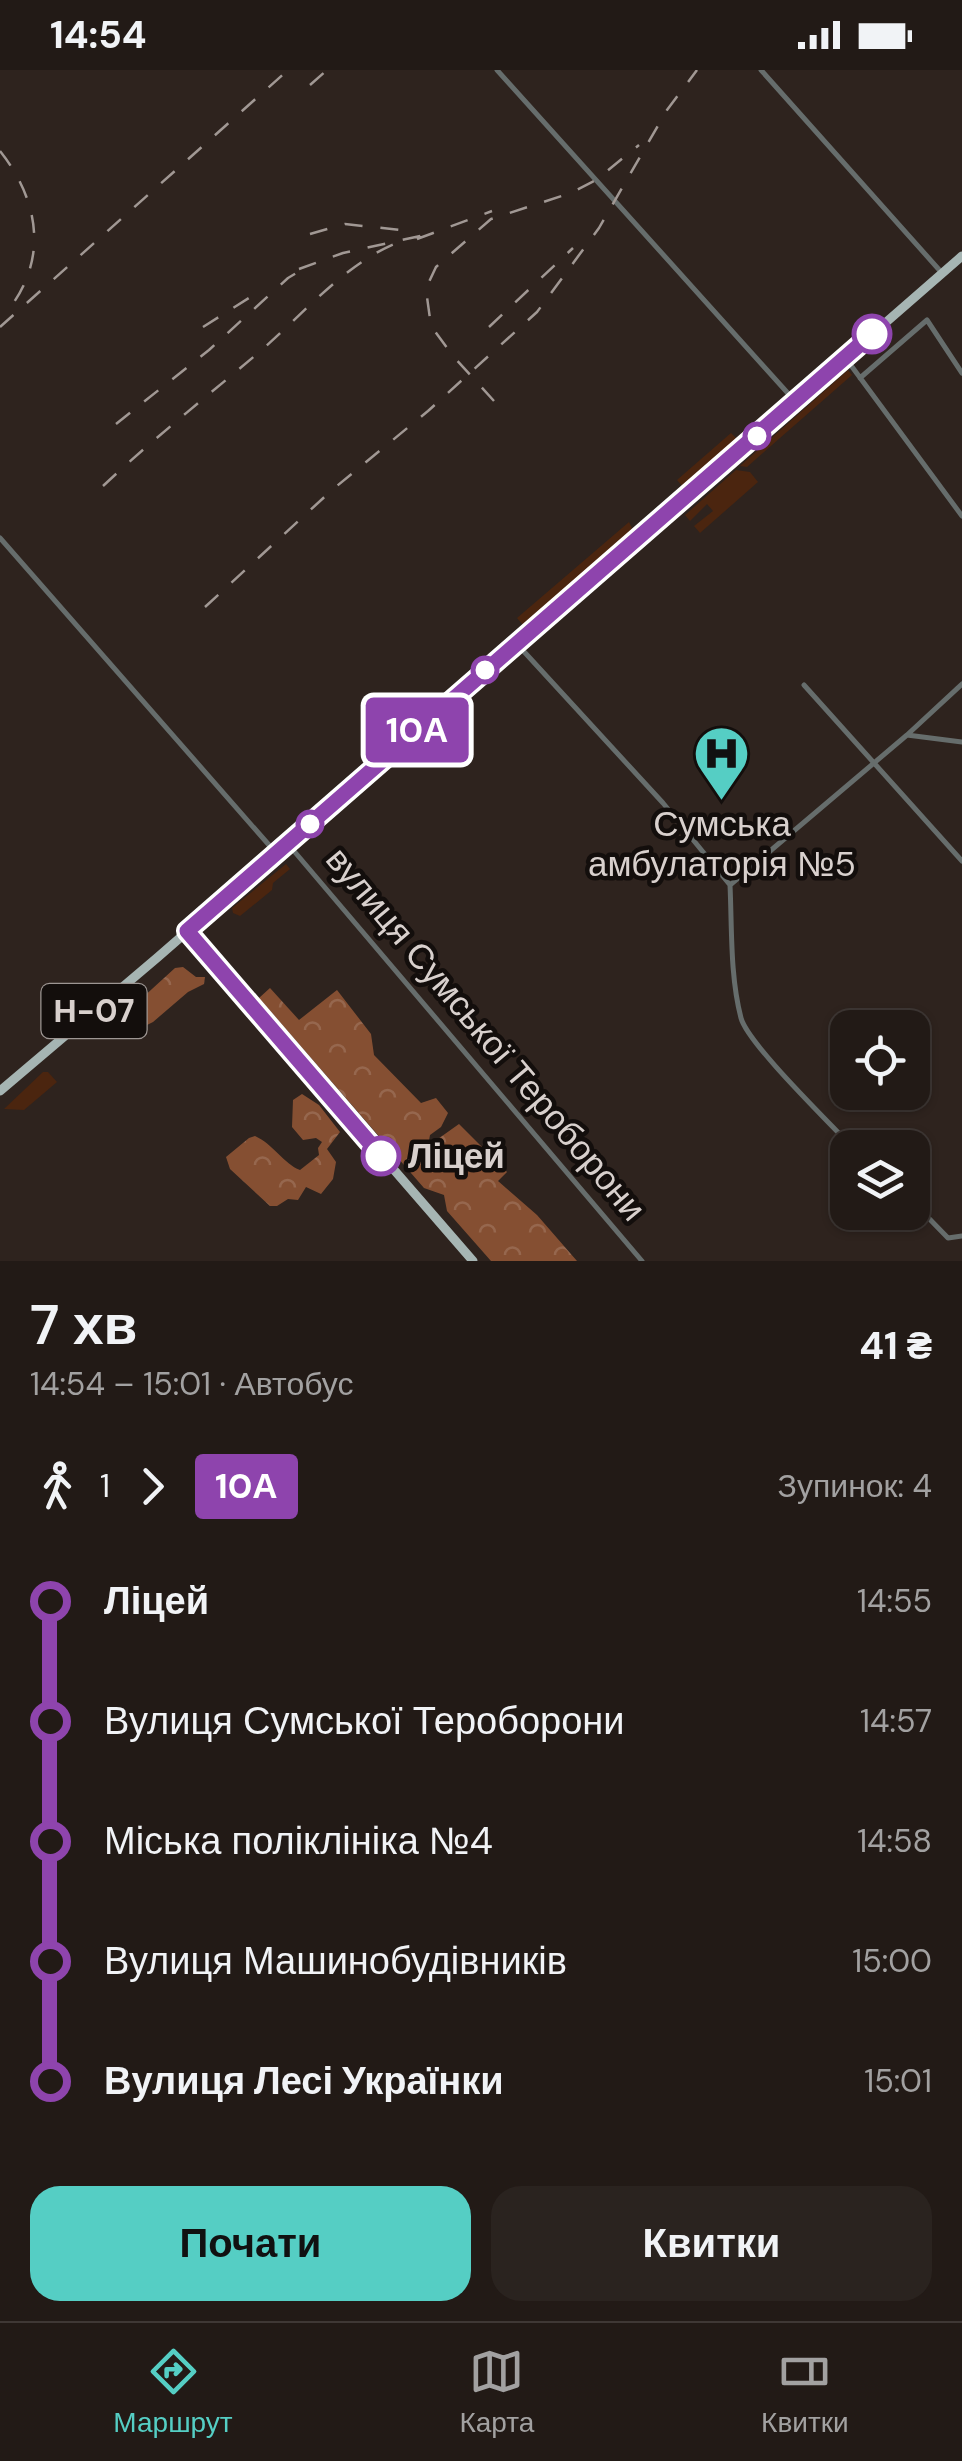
<!DOCTYPE html>
<html lang="uk">
<meta charset="utf-8">
<style>
body{margin:0;font-family:"DM Sans",sans-serif;background:#2a231f;color:#f1f3f6;height:100vh;display:flex;flex-direction:column;font-size:38px;white-space:nowrap}
*{box-sizing:border-box;margin:0}
p{font-size:32px;color:#a2a1a1}
.icon{flex:none;width:55px;height:55px;fill:none;stroke:currentColor;stroke-width:2;stroke-linecap:round;stroke-linejoin:round}
.map{position:relative;height:1191px;overflow:hidden}
.side{display:flex;flex-direction:column;background:#221a16;flex:1}
.side>*{flex:none}
.badge{padding:0 20px;border-radius:8px;font-size:35px;line-height:65px}
.tools{position:absolute;left:830px;top:940px;display:grid;gap:20px}
.tools a{display:grid;place-items:center;width:100px;height:100px;border-radius:20px;background:#221a16;box-shadow:0 2px 8px #0004,0 0 0 2px #3f3835;font-size:50px}
.map>.badge{position:absolute;translate:-50% -50%;box-shadow:0 0 0 5px #fff}
.legs{display:flex;align-items:center;gap:15px;height:110px;padding:0 30px;font-size:32px}
.legs p{margin-inline-start:auto}
.summary{display:flex;align-items:center;justify-content:space-between;height:170px;padding:0 30px}
h1{font-size:55px;font-weight:600;line-height:75px}
.action{display:flex;gap:20px;margin-top:auto;padding:20px 30px}
.action a{flex:1;height:115px;border-radius:30px;background:#55cec4;color:#111;font-size:40px;font-weight:600;line-height:115px;text-align:center}
.action a+a{background:#2a231f;color:#f1f3f6}
ul{padding:0 30px;list-style:none}
li{display:flex;align-items:center;gap:35px;height:120px;font-size:38px}
li i{display:grid;place-items:center;width:15px;height:100%;margin:0 12px;background:currentColor}
li i::after{content:'';width:25px;height:25px;margin:-12px;border:8px solid;border-radius:50%;background:#221a16}
li p{margin-inline-start:auto}
li:first-child i{background:linear-gradient(#0000 50%,currentColor 0)}
li:last-child i{background:linear-gradient(currentColor 50%,#0000 0)}
.status{display:flex;justify-content:space-between;align-items:center;height:70px;padding:0 50px;background:#221a16;direction:ltr}
.status svg{height:28px;fill:currentColor}
.menu{display:flex;justify-content:space-around;align-items:center;height:140px;border-top:2px solid #3f3835;background:#221a16;font-size:28px;color:#a2a1a1}
.menu a{display:grid;justify-items:center;gap:5px}
.menu .active{color:#55cec4}
.map>svg:first-child{display:block}
</style>
<div class="status"><b>14:54</b><svg viewBox="0 0 49 12"><path d="M0 12V9h3v3zM5 12V6h3v6zM10 12V3h3v9zM15 12V0h3v12zM26 1h20v11H26zM47 4h2v5h-2z"/></svg></div>
<div class="map">
<svg width="962" height="1191" viewBox="0 0 962 1191">
<defs>
<pattern id="forest-crowns" width="20" height="18" patternUnits="userSpaceOnUse" patternTransform="scale(2.5)"><rect width="20" height="18" fill="#854f32"/><path d="M2 6a3 3 0 1 1 6 0M12 15a3 3 0 1 1 6 0" fill="none" stroke="#96674e"/></pattern>
</defs>
<rect width="100%" height="100%" fill="#2e231e"/>
<path fill="#4b250f" d="M 848,300 L 852,305 L 747,397 L 740,396 Z
M 731,363 L 739,371 L 684,418 L 677,410 Z
M 736,400 L 750,402 L 758,412 L 700,463 L 694,456 L 713,441 L 707,434 L 690,451 L 685,445 Z
M 629,452 L 632,458 L 629,466 L 523,555 L 517,548 Z
M 286,794 L 290,799 L 273,813 L 272,820 L 240,846 L 233,843 L 232,838 Z
M 43,1002 L 48,1002 L 57,1012 L 24,1040 L 4,1039 Z"/>
<path fill="url(#forest-crowns)" d="M 183,897 L 196,907 L 205,907 L 204,914 L 188,922 L 153,952 L 131,963 L 120,956 L 118,950 L 175,898 Z
M 270,918 L 299,950 L 337,920 L 371,964 L 374,985 L 421,1033 L 436,1028 L 448,1043 L 441,1057 L 430,1065 L 428,1076 L 459,1054 L 507,1102 L 498,1111 L 537,1145 L 577,1191 L 491,1191 L 447,1141 L 444,1125 L 424,1118 L 259,928 Z
M 302,1024 L 319,1035 L 340,1062 L 327,1079 L 336,1092 L 333,1109 L 321,1124 L 306,1117 L 298,1130 L 288,1129 L 277,1136 L 270,1136 L 230,1099 L 226,1087 L 249,1068 L 255,1066 C 273,1074 284,1094 300,1100 L 319,1085 L 318,1078 L 322,1072 L 316,1068 L 303,1070 L 292,1057 L 293,1030 Z"/>
<g fill="none" stroke-linecap="round" stroke-linejoin="round">
<path stroke="#666d6c" stroke-width="5" d="M 497,0 L 794,330
M 761,0 L 942,203
M 847,290 L 962,446
M 860,308 L 927,250 L 962,303
M 0,468 L 276,783
M 517,574 L 663,733 L 730,815
M 804,615 L 962,791
M 907,665 L 962,614
M 288,774 L 642,1191
M 853,1078 C 831,1054 748,974 741,948 C 730,906 732,858 730,815 L 907,665 L 962,672
M 912,1131 L 948,1168 L 962,1166"/>
<path stroke="#a6b5b3" stroke-width="9" d="M 187,861 L 473,1191
M 0,1021 L 158,887 L 962,186"/>
<path stroke="#a19894" stroke-width="2.5" stroke-dasharray="18 18" stroke-linecap="butt" d="M 310,15 L 327,0
M 0,81 C 38,129 49,187 9,239
M 310,164 L 345,154 L 410,161
M 417,169 L 492,141
M 299,199 L 343,183 L 429,164
M 0,257 L 288,0
M 203,257 L 260,221
M 489,257 L 573,178
M 494,331 L 453,286 L 431,256 L 427,227 L 428,214 L 436,197 L 491,149 L 571,123 L 596,110 L 639,75
M 116,354 L 209,280 L 288,208 L 310,195
M 103,416 C 153,369 205,328 257,284 C 303,245 346,191 404,170
M 205,537 L 332,420 L 428,341 L 537,242 L 599,158 L 667,40 L 697,0"/>
</g>
<g fill="none" stroke-linecap="round" stroke-linejoin="round">
<defs>
<path id="line-1" d="M 381,1086 L 187,861 L 872,264"/>
</defs>
<use href="#line-1" stroke="#fff" stroke-width="22"/>
<use href="#line-1" stroke="#8e44ad" stroke-width="15"/>
</g>
<defs>
<symbol id="hospital-pin" viewBox="-11 -11 22 30"><path d="M0 17L-7.5 6A9.5 9.5 0 1 1 7.5 6Z" fill="#55cec4" stroke="#130e0c"/><path d="M-5-5h3v3.5h4V-5h3V5h-3V1.5h-4V5h-3Z" fill="#111"/></symbol>
</defs>
<g fill-rule="evenodd">
<use href="#hospital-pin" x="690" y="652" width="63" height="86"/>
</g>
<g fill="#fff" stroke="#8e44ad" stroke-width="5">
<circle cx="872" cy="264" r="18"/>
<circle cx="757" cy="366" r="12"/>
<circle cx="485" cy="600" r="12"/>
<circle cx="310" cy="754" r="12"/>
<circle cx="381" cy="1086" r="18"/>
</g>
<g text-anchor="middle" stroke-width="9" stroke-linejoin="round" paint-order="stroke">
<rect fill="#130e0c" stroke="#9d9693" stroke-width="2.5" x="41.5" y="914" width="105" height="54" rx="8"/>
<g font-size="32" font-weight="bold" fill="#d8d0cd">
<text x="94" y="952">Н-07</text>
</g>
<g font-size="35" fill="#d8d0cd" stroke="#130e0c">
<text x="722" y="766">Сумська<tspan x="722" dy="40">амбулаторія №5</tspan></text>
</g>
<g font-size="35" fill="#d8d0cd" stroke="#130e0c">
<text transform="translate(486 964) rotate(50)" y="12">вулиця Сумської Тероборони</text>
</g>
<g font-size="35" font-weight="bold" fill="#d8d0cd" stroke="#130e0c" text-anchor="start">
<text x="408" y="1098">Ліцей</text>
</g>
</g>
</svg>
<div class="tools">
<a><svg class="icon" aria-label="locate" viewBox="0 0 24 24"><circle cx="12" cy="12" r="6"/><path d="M12 2v4M12 18v4M2 12h4M18 12h4"/></svg></a>
<a><svg class="icon" aria-label="layers" viewBox="0 0 24 24"><path d="M12 4l9 5-9 5-9-5zM3 14l9 5 9-5"/></svg></a>
</div>
<b class="badge" style="left:417px;top:660px;background:#8e44ad;color:#fff">10А</b>
</div>
<section class="side">
<div class="summary"><div><h1>7 хв</h1><p>14:54 – 15:01 · Автобус</p></div><b>41 ₴</b></div>
<div class="legs"><svg class="icon" aria-label="walk" viewBox="0 0 24 24"><circle cx="13" cy="4" r="2"/><path d="M13 8l-2 6 4 7M11 14l-3 7M7 12l3-4h3l4 4"/></svg>1<svg class="icon" aria-label="forward" viewBox="0 0 24 24"><path d="M9 5l7 7-7 7"/></svg><b class="badge" style="background:#8e44ad;color:#fff">10А</b><p>Зупинок: 4</p></div>
<ul>
<li><i style="color:#8e44ad"></i><b>Ліцей</b><p>14:55</p></li>
<li><i style="color:#8e44ad"></i><span>Вулиця Сумської Тероборони</span><p>14:57</p></li>
<li><i style="color:#8e44ad"></i><span>Міська поліклініка №4</span><p>14:58</p></li>
<li><i style="color:#8e44ad"></i><span>Вулиця Машинобудівників</span><p>15:00</p></li>
<li><i style="color:#8e44ad"></i><b>Вулиця Лесі Українки</b><p>15:01</p></li>
</ul>
<div class="action"><a>Почати</a><a>Квитки</a></div>
</section>
<nav class="menu">
<a class="active"><svg class="icon" aria-label="directions" viewBox="0 0 24 24"><path d="M12 3l9 9-9 9-9-9zM9 14v-3h6M13 9l2 2-2 2"/></svg>Маршрут</a>
<a><svg class="icon" aria-label="map" viewBox="0 0 24 24"><path d="M3 6l6-2 6 2 6-2v14l-6 2-6-2-6 2zM9 4v14M15 6v14"/></svg>Карта</a>
<a><svg class="icon" aria-label="tickets" viewBox="0 0 24 24"><path d="M3 7h18v10H3zM15 7v10"/></svg>Квитки</a>
</nav>
